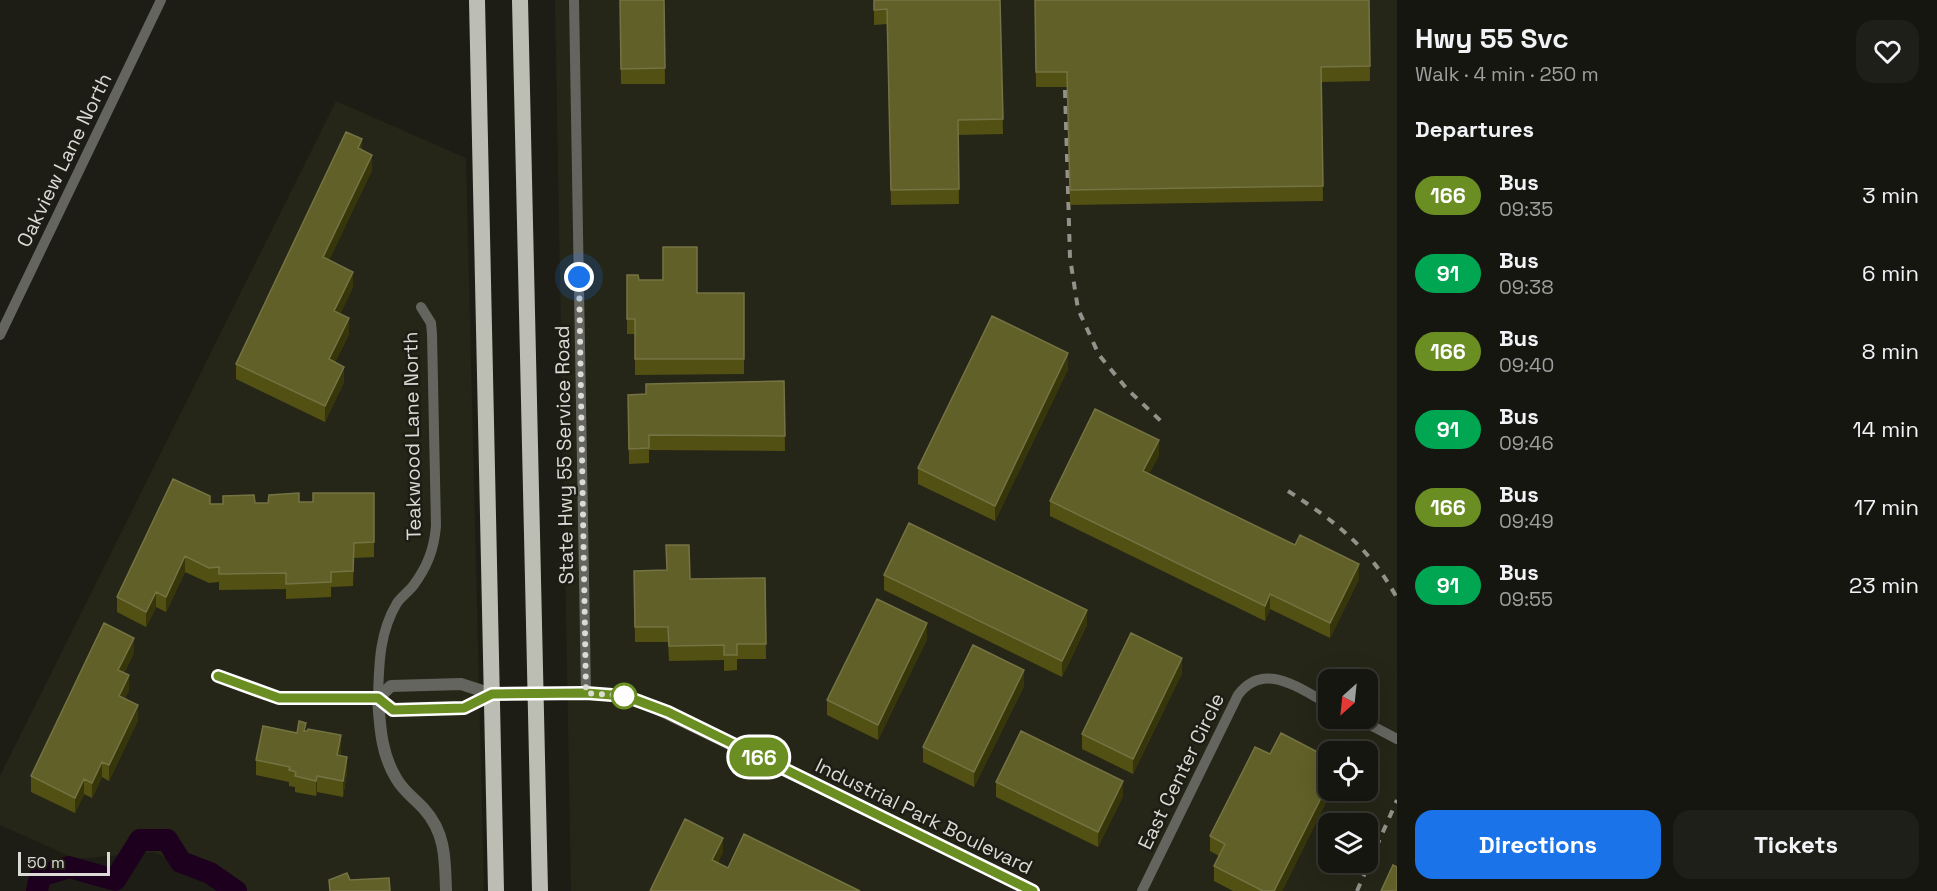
<!DOCTYPE html>
<meta charset="utf-8">
<style>
body{margin:0;font-family:"Space Grotesk",sans-serif;background:#1f1f19;color:#f1f3f6;height:100vh;display:flex;flex-direction:column;font-size:22px;white-space:nowrap}
*{box-sizing:border-box;margin:0}
p{font-size:20px;color:#9e9f9f}
.icon{flex:none;width:33px;height:33px;fill:none;stroke:currentColor;stroke-width:2;stroke-linecap:round;stroke-linejoin:round}
.map{position:relative;flex:1;overflow:hidden}
.details{display:flex;flex-direction:column;background:#161610;width:540px}
.details>*{flex:none}
.badge{padding:0 12px;border-radius:20px;font-size:21px;line-height:39px}
.needle{width:39px;rotate:207deg}
.tools{position:absolute;left:1318px;top:669px;display:grid;gap:12px}
.tools a{display:grid;place-items:center;width:60px;height:60px;border-radius:12px;background:#161610;box-shadow:0 6px 24px #0002,0 0 0 2px #353530;font-size:30px}
.scale{position:absolute;left:18px;bottom:15px;width:92px;box-sizing:border-box;padding-left:6px;border:3px solid #dbdbd5;border-top:0;font-size:16px;line-height:21px;white-space:nowrap;color:#dbdbd5;-webkit-text-stroke:4px #1d1d15;paint-order:stroke}
.you{position:absolute;width:30px;height:30px;margin:-15px;border:4px solid #fff;border-radius:50%;background:#1a73e8;box-shadow:0 0 0 9px #1a73e833}
.map>.badge{position:absolute;translate:-50% -50%;box-shadow:0 0 0 3px #fff}
h2{padding:0 18px;font-size:22px;line-height:54px}
.round{display:grid;place-items:center;flex:none;width:63px;height:63px;border-radius:18px;background:#1f1f19}
.headline{display:flex;align-items:center;justify-content:space-between;height:102px;padding:0 18px}
h1{font-size:28px;font-weight:600;line-height:45px}
.button{display:flex;gap:12px;margin-top:auto;padding:12px 18px}
.button a{flex:1;height:69px;border-radius:18px;background:#1a73e8;color:#fff;font-size:24px;font-weight:600;line-height:69px;text-align:center}
.button a+a{background:#1f1f19;color:#f1f3f6}
ul{padding:0;list-style:none}
li{display:flex;align-items:center;gap:18px;height:78px;padding:0 18px}
li div{flex:1}
li b{display:block;font-size:22px}
li em{font-style:normal}
li .badge{min-width:66px;font-weight:700;text-align:center}
main{display:flex;flex:1;min-height:0}
.map>svg:first-child{display:block}
</style>
<main>
<div class="map">
<svg width="1397" height="891" viewBox="0 0 1397 891">
<rect width="100%" height="100%" fill="#1d1d15"/>
<path fill="#252617" fill-rule="evenodd" d="M 555,0 L 1397,0 L 1397,891 L 571,891 ZM 1329,680 L 1368,680 L 1368,718 L 1329,718 ZM 1329,752 L 1368,752 L 1368,790 L 1329,790 ZM 1329,824 L 1368,824 L 1368,862 L 1329,862 Z
M 336,101 L 466,158 L 484,891 L 228,891 L 154,852 L 76,859 L 0,825 L 0,776 Z"/>
<g fill="none" stroke-linecap="round" stroke-linejoin="round">
<path stroke="#1c001d" stroke-width="22" d="M 37,891 L 40,876 L 69,867 L 115,880 L 140,840 L 167,840 L 181,862 L 210,873 L 236,891"/>
<path stroke="#656560" stroke-width="10" d="M 574,0 L 586,693
M 0,335 L 161,0
M 217,676 L 279,698 L 378,698 C 379,665 379,633 397,603 C 401,597 408,592 413,586 C 427,567 434,550 436,526 L 432,334 L 431,323 L 421,307
M 1357,718 L 1397,739
M 1142,891 L 1238,695 C 1264,660 1299,689 1329,704"/>
<path stroke="#656560" stroke-width="12" d="M 378,698 L 391,686 L 461,684 L 492,694 L 586,693 L 609,694 L 639,700 L 1033,891
M 378,698 C 380,727 381,753 396,778 C 403,791 415,799 424,809 C 446,833 445,861 446,891
M 378,698 L 393,710 L 464,708 L 492,694"/>
<path stroke="#bdbeb3" stroke-width="16" d="M 477,0 L 496,891
M 520,0 L 540,891"/>
<path stroke="#92928b" stroke-width="4" stroke-dasharray="8 8" stroke-linecap="butt" d="M 1065,90 L 1070,258 L 1078,309 L 1099,355 L 1127,389 L 1163,423
M 1288,491 C 1336,522 1369,547 1397,598
M 1357,891 L 1397,800"/>
</g>
<path fill="#525113" d="M 620,0 L 664,0 L 665,84 L 621,84 Z
M 874,0 L 1000,0 L 1003,134 L 958,135 L 959,204 L 891,205 L 887,24 L 874,25 Z
M 1035,0 L 1369,0 L 1370,81 L 1321,82 L 1323,201 L 1070,205 L 1067,87 L 1036,87 Z
M 362,150 L 372,170 L 329,260 L 353,287 L 340,314 L 349,334 L 335,362 L 344,382 L 325,422 L 236,379 L 236,364 Z
M 627,275 L 639,280 L 697,293 L 744,293 L 744,374 L 635,375 L 635,334 L 627,334 Z
M 1068,369 L 995,521 L 918,484 L 918,468 Z
M 784,381 L 785,451 L 649,450 L 649,463 L 629,464 L 628,395 L 646,394 Z
M 1159,455 L 1149,474 L 1359,579 L 1330,638 L 1270,609 L 1265,621 L 1050,516 L 1050,501 Z
M 374,493 L 374,557 L 354,558 L 353,586 L 331,587 L 331,597 L 286,599 L 286,589 L 219,590 L 219,582 L 209,583 L 185,572 L 166,612 L 156,607 L 146,627 L 117,612 L 117,597 L 210,504 L 313,502 Z
M 634,571 L 690,579 L 765,578 L 766,659 L 737,659 L 737,670 L 724,671 L 724,660 L 669,661 L 668,642 L 635,642 Z
M 884,575 L 1087,625 L 1062,677 L 884,590 Z
M 927,639 L 878,740 L 827,715 L 827,700 Z
M 134,653 L 124,673 L 129,690 L 125,698 L 138,720 L 109,781 L 102,777 L 92,798 L 84,794 L 75,813 L 31,792 L 31,776 Z
M 1182,673 L 1133,774 L 1082,749 L 1082,734 Z
M 1024,686 L 974,787 L 923,762 L 923,747 Z
M 306,731 L 341,751 L 340,755 L 347,772 L 343,797 L 317,792 L 316,796 L 295,792 L 295,787 L 289,786 L 289,782 L 256,775 L 256,760 Z
M 996,782 L 1123,796 L 1098,847 L 996,797 Z
M 1329,790 L 1332,790 L 1282,891 L 1233,891 L 1214,881 L 1214,866 L 1219,856 L 1210,851 L 1210,836 Z"/>
<path fill="#37360b" d="M 362,139 L 362,154 L 358,148 Z
M 372,155 L 372,170 L 323,273 L 323,257 Z
M 353,272 L 353,287 L 334,327 L 334,311 Z
M 349,318 L 349,334 L 329,375 L 329,359 Z
M 1068,353 L 1068,369 L 995,521 L 995,506 Z
M 344,367 L 344,382 L 325,422 L 325,406 Z
M 1159,440 L 1159,455 L 1143,486 L 1143,471 Z
M 185,556 L 185,572 L 166,612 L 166,597 Z
M 1359,564 L 1359,579 L 1330,638 L 1330,623 Z
M 156,592 L 156,607 L 146,627 L 146,612 Z
M 1270,594 L 1270,609 L 1265,621 L 1265,606 Z
M 1087,610 L 1087,625 L 1062,677 L 1062,661 Z
M 927,623 L 927,639 L 878,740 L 878,725 Z
M 134,638 L 134,653 L 118,685 L 118,670 Z
M 1182,658 L 1182,673 L 1133,774 L 1133,759 Z
M 1024,670 L 1024,686 L 974,787 L 974,772 Z
M 129,675 L 129,690 L 119,711 L 119,696 Z
M 138,705 L 138,720 L 109,781 L 109,765 Z
M 341,735 L 341,751 L 337,770 L 337,755 Z
M 347,757 L 347,772 L 343,797 L 343,781 Z
M 102,762 L 102,777 L 92,798 L 92,783 Z
M 317,776 L 317,792 L 316,796 L 316,781 Z
M 84,779 L 84,794 L 75,813 L 75,798 Z
M 1123,781 L 1123,796 L 1098,847 L 1098,832 Z
M 1329,782 L 1329,790 L 1332,790 L 1282,891 L 1274,891 Z
M 723,838 L 723,853 L 712,875 L 712,860 Z"/>
<path fill="#616028" stroke="#747343" stroke-width="1.5" d="M 620,0 L 664,0 L 665,68 L 621,69 Z
M 874,0 L 1000,0 L 1003,119 L 958,120 L 959,189 L 891,190 L 887,9 L 874,10 Z
M 1035,0 L 1369,0 L 1370,66 L 1321,67 L 1323,186 L 1070,190 L 1067,72 L 1036,72 Z
M 346,132 L 362,139 L 358,148 L 372,155 L 323,257 L 353,272 L 334,311 L 349,318 L 329,359 L 344,367 L 325,406 L 236,364 Z
M 663,247 L 697,247 L 697,293 L 744,293 L 744,359 L 635,359 L 635,319 L 627,319 L 627,275 L 638,275 L 639,280 L 663,280 Z
M 992,316 L 1068,353 L 995,506 L 918,468 Z
M 784,381 L 785,436 L 649,435 L 649,448 L 629,449 L 628,395 L 646,394 L 646,384 Z
M 1095,409 L 1159,440 L 1143,471 L 1295,545 L 1300,535 L 1359,564 L 1330,623 L 1270,594 L 1265,606 L 1050,501 Z
M 173,479 L 210,496 L 210,504 L 223,504 L 223,496 L 254,495 L 255,503 L 268,503 L 269,495 L 299,493 L 299,502 L 313,502 L 313,493 L 374,493 L 374,542 L 354,543 L 353,571 L 331,572 L 331,582 L 286,584 L 286,573 L 219,574 L 219,567 L 209,568 L 185,556 L 166,597 L 156,592 L 146,612 L 117,597 Z
M 909,523 L 1087,610 L 1062,661 L 884,575 Z
M 666,545 L 689,545 L 690,579 L 765,578 L 766,644 L 737,644 L 737,655 L 724,655 L 724,645 L 669,646 L 668,627 L 635,627 L 634,571 L 667,570 Z
M 877,599 L 927,623 L 878,725 L 827,700 Z
M 104,623 L 134,638 L 118,670 L 129,675 L 119,696 L 138,705 L 109,765 L 102,762 L 92,783 L 84,779 L 75,798 L 31,776 Z
M 1131,633 L 1182,658 L 1133,759 L 1082,734 Z
M 973,645 L 1024,670 L 974,772 L 923,747 Z
M 299,721 L 306,723 L 304,731 L 307,731 L 308,729 L 341,735 L 337,755 L 347,757 L 343,781 L 317,776 L 316,781 L 295,776 L 296,772 L 289,770 L 290,767 L 256,760 L 263,726 L 297,733 Z
M 1021,731 L 1123,781 L 1098,832 L 996,782 Z
M 1281,733 L 1329,758 L 1329,782 L 1274,891 L 1263,891 L 1214,866 L 1225,844 L 1210,836 L 1255,747 L 1270,754 Z
M 685,819 L 723,838 L 712,860 L 728,868 L 744,834 L 860,891 L 650,891 Z
M 1393,865 L 1397,867 L 1397,891 L 1381,891 Z
M 347,873 L 350,880 L 389,878 L 390,891 L 330,891 L 329,880 Z"/>
<g fill="none" stroke-linecap="round" stroke-linejoin="round">
<defs>
<path id="line" d="M 218,676 L 279,698 L 378,698 L 393,710 L 464,708 L 492,694 L 586,693 L 625,696 L 668,712 L 1033,891"/>
</defs>
<use href="#line" stroke="#fff" stroke-width="14"/>
<use href="#line" stroke="#6b8e23" stroke-width="9"/>
<path stroke="#dbdbd5" stroke-width="6" stroke-dasharray="0 10.8" d="M 579,277 L 586,693 L 624,696"/>
</g>
<circle fill="#fff" stroke="#6b8e23" stroke-width="3" cx="624" cy="696" r="12"/>
<g text-anchor="middle" stroke-width="5" stroke-linejoin="round" paint-order="stroke">
<g font-size="20" fill="#dbdbd5" stroke="#1d1d15">
<text transform="translate(64 160) rotate(-64)" y="7">Oakview Lane North</text>
<text transform="translate(412 436) rotate(-91)" y="7">Teakwood Lane North</text>
<text transform="translate(564 455) rotate(-91)" y="7">State Hwy 55 Service Road</text>
<text transform="translate(1181 771) rotate(-64)" y="7">East Center Circle</text>
<text transform="translate(924 816) rotate(26)" y="7">Industrial Park Boulevard</text>
</g>
</g>
</svg>
<div class="tools">
<a><svg class="needle" viewBox="-14 -14 28 28"><path d="M0-13l5 13h-10z" fill="#e53935"/><path d="M0 13l5-13h-10z" fill="#9e9f9f"/></svg></a>
<a><svg class="icon" aria-label="locate" viewBox="0 0 24 24"><circle cx="12" cy="12" r="6"/><path d="M12 2v4M12 18v4M2 12h4M18 12h4"/></svg></a>
<a><svg class="icon" aria-label="layers" viewBox="0 0 24 24"><path d="M12 4l9 5-9 5-9-5zM3 14l9 5 9-5"/></svg></a>
</div>
<div class="scale">50 m</div>
<div class="you" style="left:579px;top:277px"></div>
<b class="badge" style="left:759px;top:757px;background:#6b8e23;color:#fff">166</b>
</div>
<section class="details">
<div class="headline"><div><h1>Hwy 55 Svc</h1><p>Walk · 4 min · 250 m</p></div><a class="round"><svg class="icon" aria-label="heart" viewBox="0 0 24 24"><path d="M12 20l-8-8c-3-5 5-10 8-4 3-6 11-1 8 4z"/></svg></a></div>
<h2>Departures</h2>
<ul>
<li><span class="badge" style="background:#6b8e23;color:#fff">166</span><div><b>Bus</b><p>09:35</p></div><em>3 min</em></li>
<li><span class="badge" style="background:#00a651;color:#fff">91</span><div><b>Bus</b><p>09:38</p></div><em>6 min</em></li>
<li><span class="badge" style="background:#6b8e23;color:#fff">166</span><div><b>Bus</b><p>09:40</p></div><em>8 min</em></li>
<li><span class="badge" style="background:#00a651;color:#fff">91</span><div><b>Bus</b><p>09:46</p></div><em>14 min</em></li>
<li><span class="badge" style="background:#6b8e23;color:#fff">166</span><div><b>Bus</b><p>09:49</p></div><em>17 min</em></li>
<li><span class="badge" style="background:#00a651;color:#fff">91</span><div><b>Bus</b><p>09:55</p></div><em>23 min</em></li>
</ul>
<div class="button"><a>Directions</a><a>Tickets</a></div>
</section>
</main>
